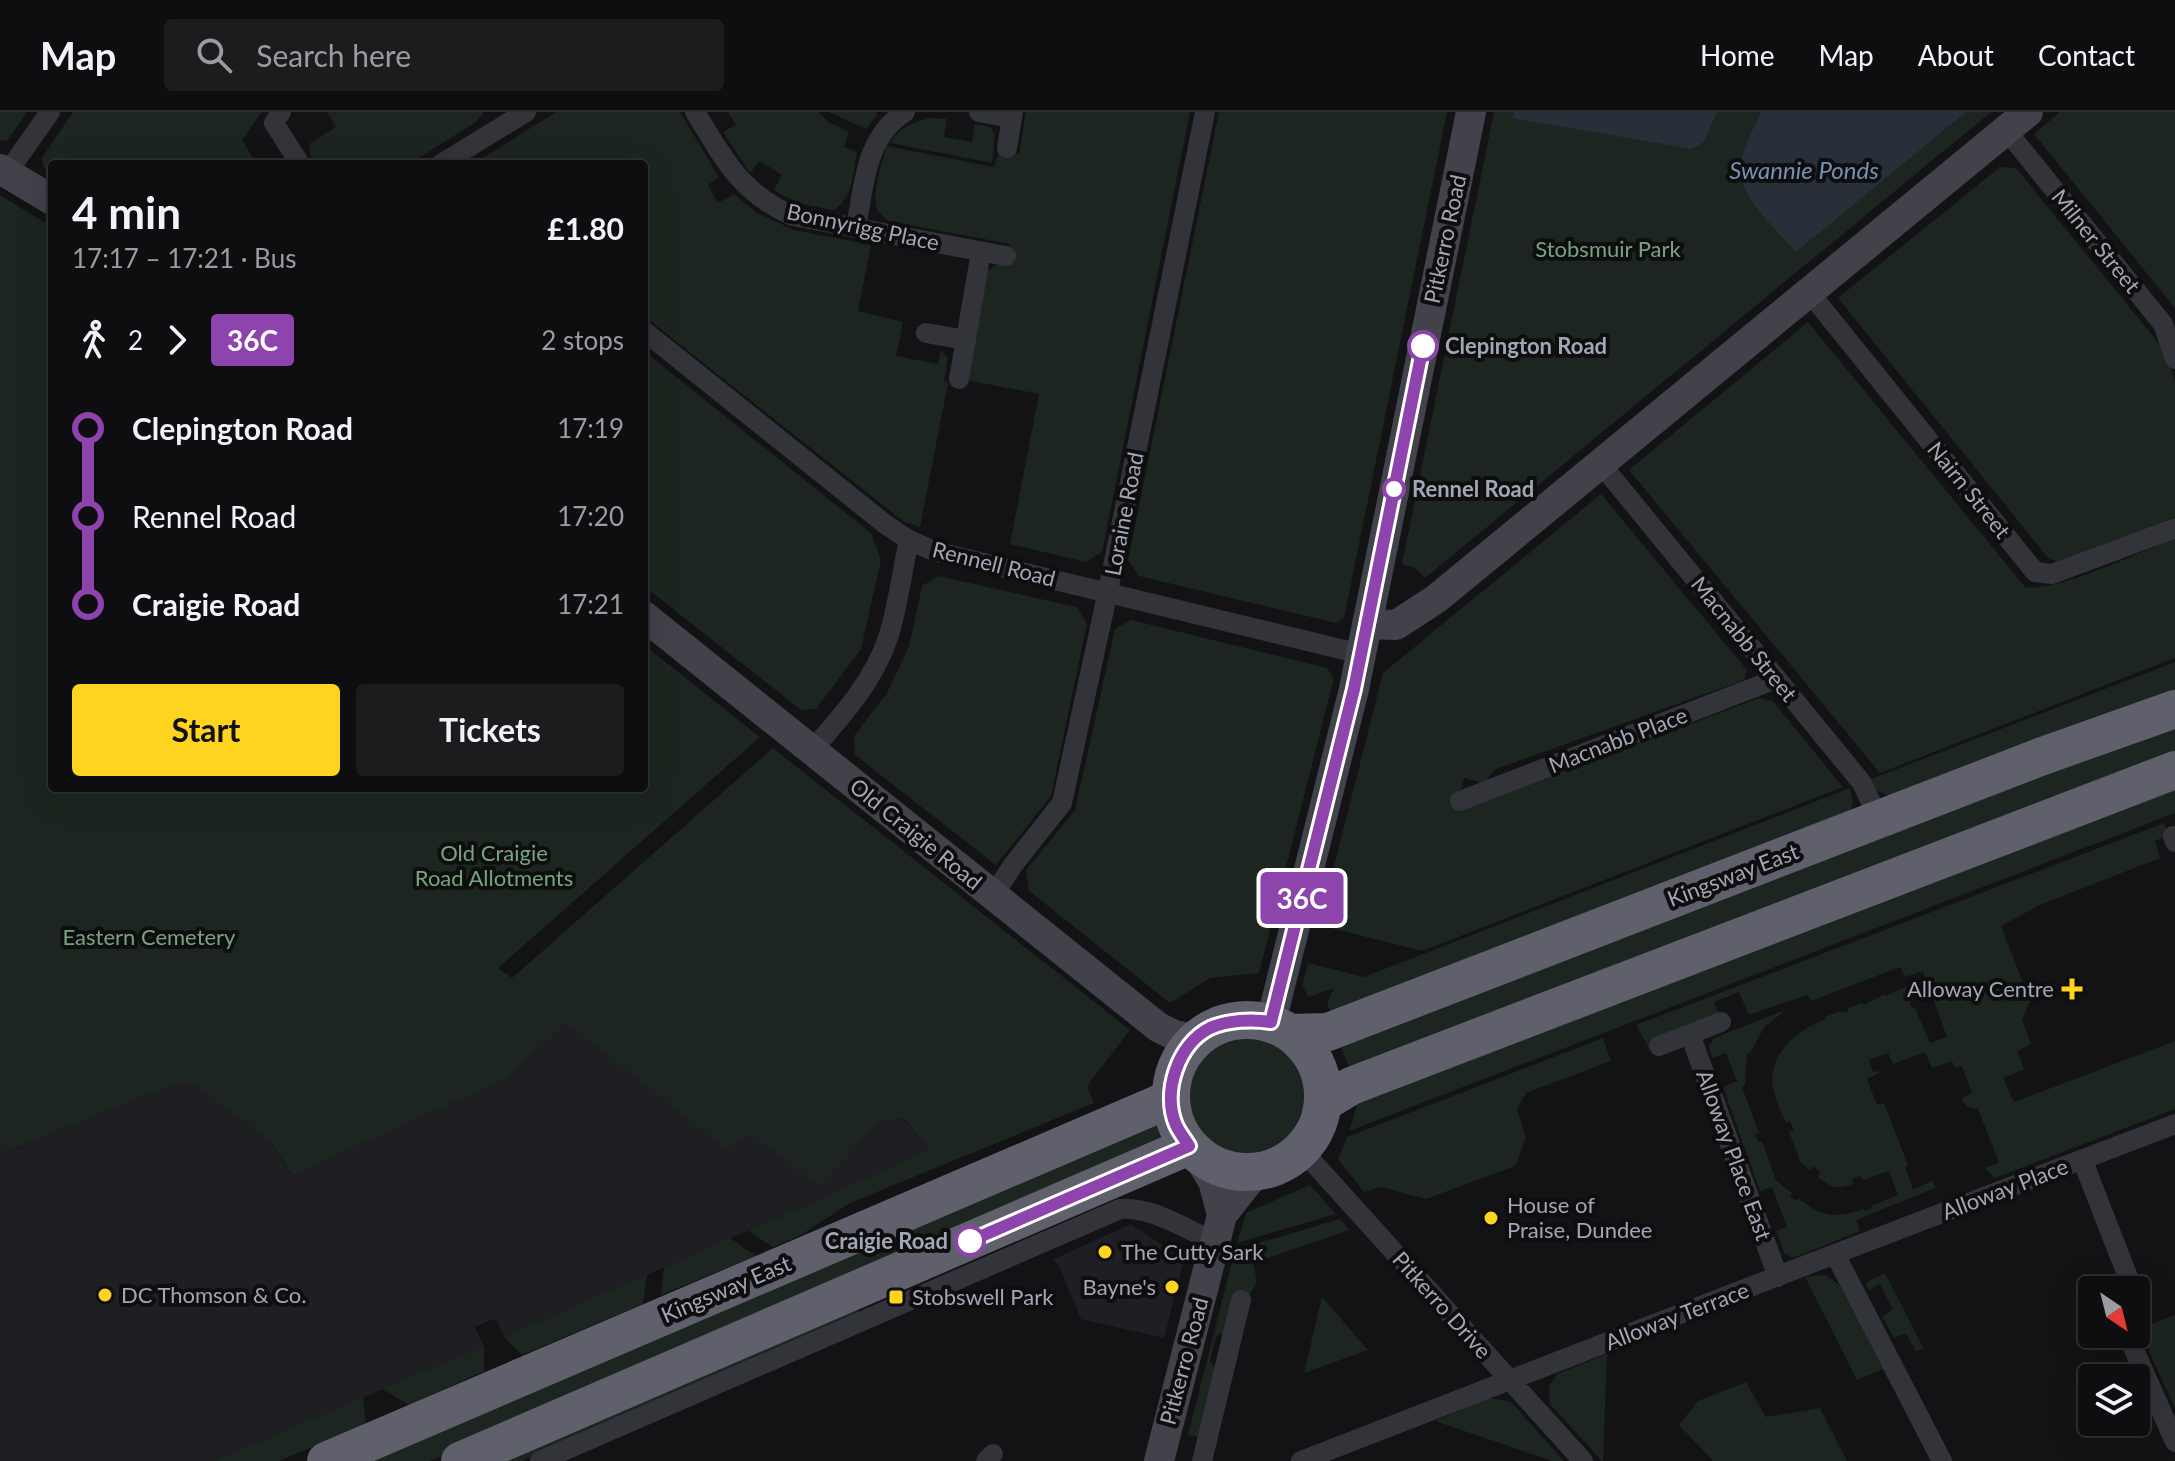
<!DOCTYPE html>
<meta charset="utf-8">
<style>
body{margin:0;font-family:Lato,sans-serif;background:#1c1c1e;color:#f1f3f6;height:100vh;display:flex;flex-direction:column;font-size:30px;white-space:nowrap}
*{box-sizing:border-box;margin:0}
p{font-size:26px;color:#9b9c9f}
.icon{flex:none;width:44px;height:44px;fill:none;stroke:currentColor;stroke-width:2;stroke-linecap:round;stroke-linejoin:round}
.map{position:relative;flex:1;overflow:hidden}
.side{position:absolute;left:48px;top:48px;width:600px;height:632px;display:flex;flex-direction:column;background:#0e0e10;border-radius:8px;box-shadow:0 8px 32px #0002,0 0 0 2px #2e2e30}
.side>*{flex:none}
.badge{padding:0 16px;border-radius:6px;font-size:28px;line-height:52px}
.needle{width:52px;rotate:145deg}
.tools{position:absolute;left:2078px;top:1164px;display:grid;gap:16px}
.tools a{display:grid;place-items:center;width:72px;height:72px;border-radius:8px;background:#0e0e10;box-shadow:0 8px 32px #0002,0 0 0 2px #2e2e30;font-size:40px}
.map>.badge{position:absolute;translate:-50% -50%;box-shadow:0 0 0 4px #fff}
.legs{display:flex;align-items:center;gap:12px;height:88px;padding:0 24px;font-size:26px}
.legs p{margin-inline-start:auto}
.overview{display:flex;align-items:center;justify-content:space-between;height:136px;padding:0 24px}
h1{font-size:44px;font-weight:700;line-height:60px}
.button{display:flex;gap:16px;margin-top:auto;padding:16px 24px}
.button a{flex:1;height:92px;border-radius:8px;background:#ffd420;color:#111;font-size:32px;font-weight:700;line-height:92px;text-align:center}
.button a+a{background:#1c1c1e;color:#f1f3f6}
ul{padding:0 24px;list-style:none}
li{display:flex;align-items:center;gap:28px;height:88px;font-size:30px}
li i{display:grid;place-items:center;width:12px;height:100%;margin:0 10px;background:currentColor}
li i::after{content:'';width:20px;height:20px;margin:-10px;border:6px solid;border-radius:50%;background:#0e0e10}
li p{margin-inline-start:auto}
li:first-child i{background:linear-gradient(#0000 50%,currentColor 0)}
li:last-child i{background:linear-gradient(currentColor 50%,#0000 0)}
header{display:flex;align-items:center;gap:48px;box-sizing:border-box;height:112px;padding:0 40px;background:#0e0e10;border-bottom:2px solid #2e2e30}
header strong{font-size:38px}
nav{display:flex;gap:44px;margin-inline-start:auto;font-size:28px}
.search{width:560px;height:72px;background:#1c1c1e;display:flex;align-items:center;gap:20px;box-sizing:border-box;padding:0 28px;border-radius:8px;color:#9b9c9f;font-size:30px}
.map>svg:first-child{display:block}
</style>
<header>
<strong>Map</strong>
<div class="search"><svg class="icon" aria-label="search" viewBox="0 0 24 24"><circle cx="10" cy="10" r="6"/><path d="M15 15l6 6"/></svg>Search here</div>
<nav><a>Home</a><a>Map</a><a>About</a><a>Contact</a></nav>
</header>
<div class="map">
<svg width="2175" height="1349" viewBox="0 0 2175 1349">
<rect width="100%" height="100%" fill="#131315"/>
<path fill="#1f1e22" d="M 567,911 L 752,1021 L 819,1076 L 879,1011 L 902,1006 L 931,1039 L 504,1225 L 496,1207 L 486,1210 L 475,1215 L 484,1234 L 215,1349 L 0,1349 L 0,1032 L 10,1039 L 178,971 L 193,971 L 270,1029 L 291,1063 L 506,967 Z
M 1131,1112 L 1184,1148 L 1164,1226 L 1081,1207 L 1058,1152 L 1052,1148 Z"/>
<path fill="#1c251f" d="M 0,0 L 27,0 L 8,28 L 0,29 Z
M 73,0 L 262,0 L 242,28 L 257,52 L 52,52 L 52,61 L 44,56 L 41,47 Z
M 327,0 L 484,0 L 476,10 L 409,52 L 315,52 L 311,44 L 309,32 L 336,15 Z
M 556,0 L 680,0 L 719,65 L 708,73 L 718,91 L 734,82 L 757,101 L 794,118 L 871,133 L 858,199 L 903,210 L 896,244 L 938,252 L 941,238 L 948,246 L 944,269 L 948,271 L 920,415 L 904,410 L 644,204 L 644,52 L 479,52 L 483,46 Z
M 728,0 L 818,0 L 830,11 L 849,20 L 844,35 L 857,40 C 853,62 853,85 834,98 L 796,91 L 774,78 L 782,63 L 760,49 L 750,61 L 723,20 L 736,13 Z
M 829,0 L 876,0 L 877,3 L 866,17 Z
M 1026,0 L 1190,0 L 1102,440 L 1086,450 L 1010,432 L 1039,282 L 966,268 L 987,159 L 997,152 L 1006,153 L 1010,132 L 889,109 C 884,105 878,101 876,94 C 873,80 882,48 887,34 L 994,55 L 999,39 L 1019,42 Z
M 1219,0 L 1447,0 L 1344,506 L 1336,511 L 1139,464 L 1128,448 Z
M 1494,0 L 1991,0 L 1425,466 L 1415,456 L 1402,452 Z
M 2060,0 L 2175,0 L 2175,196 L 2034,22 Z
M 930,6 L 947,7 L 944,25 L 972,30 L 975,12 L 990,15 L 995,22 L 992,51 L 890,31 C 900,15 912,11 930,6 Z
M 2000,55 L 2016,56 L 2153,224 L 2167,245 L 2175,269 L 2175,405 L 2059,450 L 2049,447 L 1838,186 Z
M 0,83 L 52,115 L 52,676 L 644,676 L 644,533 L 760,625 L 498,856 L 512,866 L 773,636 L 1130,918 L 1087,974 L 1094,991 L 850,1091 L 801,1123 L 773,1135 L 748,1119 L 930,1038 L 903,1006 L 879,1011 L 819,1076 L 752,1022 L 726,1037 L 567,911 L 506,967 L 292,1063 L 270,1029 L 192,971 L 178,971 L 9,1039 L 0,1032 Z
M 1808,210 L 2025,475 C 2056,481 2142,439 2175,426 L 2175,546 L 1880,661 L 1629,358 Z
M 644,239 L 871,421 L 881,448 L 861,537 L 816,597 L 801,598 L 644,474 Z
M 1601,382 L 1747,558 L 1744,568 L 1496,657 L 1484,671 L 1464,666 L 1457,700 L 1759,586 L 1773,589 L 1843,675 L 1422,839 L 1319,813 L 1383,561 Z
M 938,464 L 1077,495 L 1087,512 L 1051,684 L 996,753 L 855,643 L 854,624 L 887,581 L 909,534 L 922,474 Z
M 1131,508 L 1327,556 L 1334,566 L 1259,861 L 1210,866 L 1170,891 L 1029,779 L 1026,758 L 1075,698 L 1115,517 Z
M 2175,550 L 2175,579 L 1889,684 L 1877,679 L 1871,667 Z
M 2175,617 L 2175,641 L 1351,960 L 1338,928 L 2099,634 Z
M 2175,668 L 2175,701 L 1349,1019 L 1359,986 Z
M 1850,676 L 1853,690 L 1850,701 L 1332,904 L 1327,891 L 1334,876 L 1309,885 L 1302,874 L 1308,851 L 1364,865 Z
M 2164,711 L 2168,723 L 2155,729 L 2160,746 L 2040,793 L 2001,814 L 2030,889 L 2022,908 L 2031,932 L 2017,939 L 2024,957 L 2003,966 L 2014,990 L 2175,929 L 2175,997 L 1995,1066 L 1985,1056 L 1999,1050 L 1978,997 L 1967,995 L 1961,987 L 1972,981 L 1962,954 L 1955,956 L 1952,949 L 1932,956 L 1925,940 L 1893,952 L 1888,941 L 1869,948 L 1873,960 L 1878,959 L 1879,961 L 1867,967 L 1877,993 L 1884,991 L 1908,1053 L 1905,1055 L 1913,1077 L 1933,1069 L 1935,1076 L 1856,1108 L 1860,1119 L 1793,1146 L 1784,1141 L 1776,1119 L 1787,1115 L 1772,1075 L 1760,1079 L 1723,975 L 1737,969 L 1726,941 L 1712,946 L 1709,935 L 1714,926 L 1785,898 L 1768,913 L 1766,912 L 1750,941 L 1747,941 L 1745,973 L 1742,975 L 1759,1021 L 1755,1022 L 1758,1030 L 1762,1029 L 1776,1068 L 1792,1081 L 1790,1084 L 1796,1089 L 1798,1086 C 1822,1105 1835,1107 1864,1097 L 1865,1099 L 1872,1096 L 1871,1094 L 1898,1083 L 1889,1059 L 1863,1068 L 1860,1064 L 1852,1067 L 1853,1072 C 1838,1078 1830,1075 1818,1065 L 1821,1061 L 1813,1054 L 1810,1058 L 1801,1051 L 1789,1020 L 1794,1018 L 1790,1009 L 1786,1011 C 1782,1001 1776,990 1774,980 C 1765,944 1796,918 1826,907 L 1825,905 L 1840,899 L 1842,901 L 1848,899 L 1848,896 L 1862,891 L 1864,893 L 1885,882 L 1886,884 L 1908,874 L 1913,888 L 1910,889 L 1912,896 L 1915,896 L 1930,931 L 1947,925 L 1923,859 L 1905,865 L 1900,855 L 1811,889 L 1807,883 L 1749,903 L 1739,880 L 1714,890 L 1719,902 L 1649,936 L 1636,913 Z
M 1254,923 C 1271,926 1283,934 1293,949 C 1332,1006 1261,1073 1208,1029 C 1181,1007 1177,960 1208,938 C 1220,929 1239,927 1254,923 Z
M 1603,926 L 1611,949 L 1526,981 L 1517,997 L 1526,1026 L 1515,1054 L 1426,1087 L 1381,1075 L 1364,1080 L 1338,1047 L 1347,1025 Z
M 1156,1002 L 1168,1031 L 430,1349 L 352,1349 Z
M 1310,1073 L 1336,1102 L 1237,1131 L 1246,1101 Z
M 1340,1107 L 1350,1118 L 1253,1151 L 1257,1169 L 1250,1182 L 1234,1188 L 1225,1220 L 1216,1224 L 1210,1249 L 1216,1258 L 1199,1325 L 1188,1323 L 1235,1138 Z
M 730,1126 L 756,1144 L 661,1183 L 664,1155 Z
M 1885,1161 L 1923,1236 L 1916,1240 L 1906,1221 L 1894,1226 L 1882,1204 L 1893,1198 L 1880,1172 L 1869,1178 L 1865,1171 Z
M 647,1162 L 643,1192 L 522,1243 L 504,1225 Z
M 1826,1163 L 1840,1174 L 1883,1257 L 1857,1268 L 1805,1165 Z
M 1322,1185 L 1368,1238 L 1304,1261 Z
M 857,1195 L 861,1204 L 522,1349 L 488,1349 Z
M 2175,1203 L 2175,1296 L 2151,1244 L 2142,1216 Z
M 484,1234 L 484,1259 L 409,1293 L 382,1277 Z
M 1607,1242 L 1603,1349 L 1602,1349 L 1550,1292 L 1549,1275 L 1557,1262 Z
M 1746,1270 L 1766,1305 L 1820,1296 L 1847,1349 L 1713,1349 L 1679,1313 L 1698,1289 Z
M 363,1285 L 366,1312 L 279,1349 L 215,1349 Z
M 1490,1286 L 1511,1290 L 1564,1349 L 1552,1349 L 1435,1309 Z"/>
<path fill="#282f39" d="M 1514,0 L 1717,0 L 1704,30 L 1692,37 L 1512,6 Z
M 1761,0 L 1966,0 L 1796,140 C 1781,123 1738,82 1740,59 C 1741,39 1753,18 1761,0 Z"/>
<g fill="none" stroke-linecap="round" stroke-linejoin="round">
<path stroke="#33333a" stroke-width="20" d="M 281,0 L 274,11 L 300,52
M 695,0 C 725,48 739,80 793,104 L 1006,144
M 979,0 L 1012,6
M 2006,18 L 2163,212 L 2175,247
M 1007,36 L 1013,0
M 441,52 L 526,0
M 7,61 L 50,0
M 856,116 C 864,74 865,25 905,0
M 1809,180 L 2035,460 L 2052,462 L 2175,416
M 644,219 L 885,412 L 909,428 L 934,439 L 1361,542
M 926,221 L 966,228
M 959,267 L 981,140
M 1601,352 L 1862,671 L 1879,707
M 812,638 C 842,604 873,570 888,526 C 898,494 902,460 909,428
M 1460,689 L 1776,567
M 2173,724 L 2175,730
M 993,784 L 1013,753 L 1062,691 L 1108,479 L 1205,0
M 1690,922 L 1778,1165
M 1659,934 L 1721,910
M 1301,1037 L 1583,1349
M 2082,1047 L 2133,1178
M 1835,1142 L 2175,1012
M 2127,1222 L 2175,1330
M 540,1349 L 1120,1097 C 1152,1094 1187,1118 1215,1130
M 986,1349 L 993,1342
M 1202,1349 L 1241,1188
M 1301,1349 L 1835,1142 L 1942,1349"/>
<path stroke="#41424a" stroke-width="30" d="M 0,57 L 52,88
M 644,504 L 1158,915 L 1174,923 L 1194,927
M 1367,512 L 1396,513 L 1436,487 L 2028,0
M 1271,910 L 1354,577 L 1471,0
M 1195,1040 L 1213,1069 L 1222,1103
M 1159,1349 L 1222,1103 L 1257,1059"/>
<path stroke="#5f606b" stroke-width="38" d="M1171 984a76 76 0 1 1 152 0a76 76 0 1 1-152 0Z
M 1291,921 L 1328,920 L 2040,645 L 2175,597
M 1323,991 L 1351,974 L 2175,658
M 326,1349 L 1170,987
M 460,1349 L 1189,1034"/>
</g>
<g fill="none" stroke-linecap="round" stroke-linejoin="round">
<defs>
<path id="line-1" d="M 970,1129 L 1189,1034 C 1185,1027 1179,1020 1176,1013 C 1162,980 1178,932 1210,916 C 1228,908 1252,907 1271,910 L 1354,577 L 1423,234"/>
</defs>
<use href="#line-1" stroke="#fff" stroke-width="18"/>
<use href="#line-1" stroke="#8e44ad" stroke-width="12"/>
</g>
<g fill="#fff" stroke="#8e44ad" stroke-width="4">
<circle cx="1423" cy="234" r="14"/>
<circle cx="1394" cy="377" r="10"/>
<circle cx="970" cy="1129" r="14"/>
</g>
<g fill="#ffd420" stroke="#0e0e0f" stroke-width="3">
<path d="M2068 865h8v8h8v8h-8v8h-8v-8h-8v-8h8z"/>
<circle cx="1491" cy="1106" r="8"/>
<circle cx="1105" cy="1140" r="8"/>
<circle cx="1172" cy="1175" r="8"/>
<circle cx="105" cy="1183" r="8"/>
<rect x="888" y="1177" width="16" height="16" rx="4"/>
</g>
<g text-anchor="middle" stroke-width="8" stroke-linejoin="round" paint-order="stroke">
<g font-size="22" fill="#a3a6b6" stroke="#0e0e0f">
<text transform="translate(863 115) rotate(12)" y="8">Bonnyrigg Place</text>
<text transform="translate(1445 127) rotate(-78)" y="8">Pitkerro Road</text>
<text transform="translate(2096 129) rotate(51)" y="8">Milner Street</text>
<text transform="translate(1969 378) rotate(51)" y="8">Nairn Street</text>
<text transform="translate(1124 402) rotate(-79)" y="8">Loraine Road</text>
<text transform="translate(994 452) rotate(14)" y="8">Rennell Road</text>
<text transform="translate(1744 527) rotate(51)" y="8">Macnabb Street</text>
<text transform="translate(1618 628) rotate(-21)" y="8">Macnabb Place</text>
<text transform="translate(916 722) rotate(39)" y="8">Old Craigie Road</text>
<text transform="translate(1733 763) rotate(-21)" y="8">Kingsway East</text>
<text transform="translate(1734 1043) rotate(70)" y="8">Alloway Place East</text>
<text transform="translate(2005 1077) rotate(-21)" y="8">Alloway Place</text>
<text transform="translate(726 1177) rotate(-23)" y="8">Kingsway East</text>
<text transform="translate(1442 1193) rotate(48)" y="8">Pitkerro Drive</text>
<text transform="translate(1677 1204) rotate(-21)" y="8">Alloway Terrace</text>
<text transform="translate(1184 1249) rotate(-75)" y="8">Pitkerro Road</text>
</g>
<g font-size="22" fill="#78a381" stroke="#0e0e0f">
<text x="1608" y="145">Stobsmuir Park</text>
<text x="494" y="749">Old Craigie<tspan x="494" dy="25">Road Allotments</tspan></text>
<text x="149" y="833">Eastern Cemetery</text>
</g>
<g font-size="22" font-weight="bold" fill="#a3a6b6" stroke="#0e0e0f" text-anchor="start">
<text x="1445" y="242">Clepington Road</text>
<text x="1412" y="385">Rennel Road</text>
<text x="948" y="1137" text-anchor="end">Craigie Road</text>
</g>
<g font-size="22" fill="#a3a6b6" stroke="#0e0e0f" text-anchor="start">
<text x="2054" y="885" text-anchor="end">Alloway Centre</text>
<text x="1507" y="1101">House of<tspan x="1507" dy="25">Praise, Dundee</tspan></text>
<text x="1121" y="1148">The Cutty Sark</text>
<text x="1156" y="1183" text-anchor="end">Bayne's</text>
<text x="121" y="1191">DC Thomson &amp; Co.</text>
<text x="912" y="1193">Stobswell Park</text>
</g>
<g font-size="24" font-style="italic" fill="#768fb5" stroke="#0e0e0f">
<text x="1804" y="67">Swannie Ponds</text>
</g>
</g>
</svg>
<div class="tools">
<a><svg class="needle" viewBox="-14 -14 28 28"><path d="M0-13l5 13h-10z" fill="#e53935"/><path d="M0 13l5-13h-10z" fill="#9b9c9f"/></svg></a>
<a><svg class="icon" aria-label="layers" viewBox="0 0 24 24"><path d="M12 4l9 5-9 5-9-5zM3 14l9 5 9-5"/></svg></a>
</div>
<b class="badge" style="left:1302px;top:786px;background:#8e44ad;color:#fff">36C</b>
<section class="side">
<div class="overview"><div><h1>4 min</h1><p>17:17 – 17:21 · Bus</p></div><b>£1.80</b></div>
<div class="legs"><svg class="icon" aria-label="walk" viewBox="0 0 24 24"><circle cx="13" cy="4" r="2"/><path d="M13 8l-2 6 4 7M11 14l-3 7M7 12l3-4h3l4 4"/></svg>2<svg class="icon" aria-label="forward" viewBox="0 0 24 24"><path d="M9 5l7 7-7 7"/></svg><b class="badge" style="background:#8e44ad;color:#fff">36C</b><p>2 stops</p></div>
<ul>
<li><i style="color:#8e44ad"></i><b>Clepington Road</b><p>17:19</p></li>
<li><i style="color:#8e44ad"></i><span>Rennel Road</span><p>17:20</p></li>
<li><i style="color:#8e44ad"></i><b>Craigie Road</b><p>17:21</p></li>
</ul>
<div class="button"><a>Start</a><a>Tickets</a></div>
</section>
</div>
